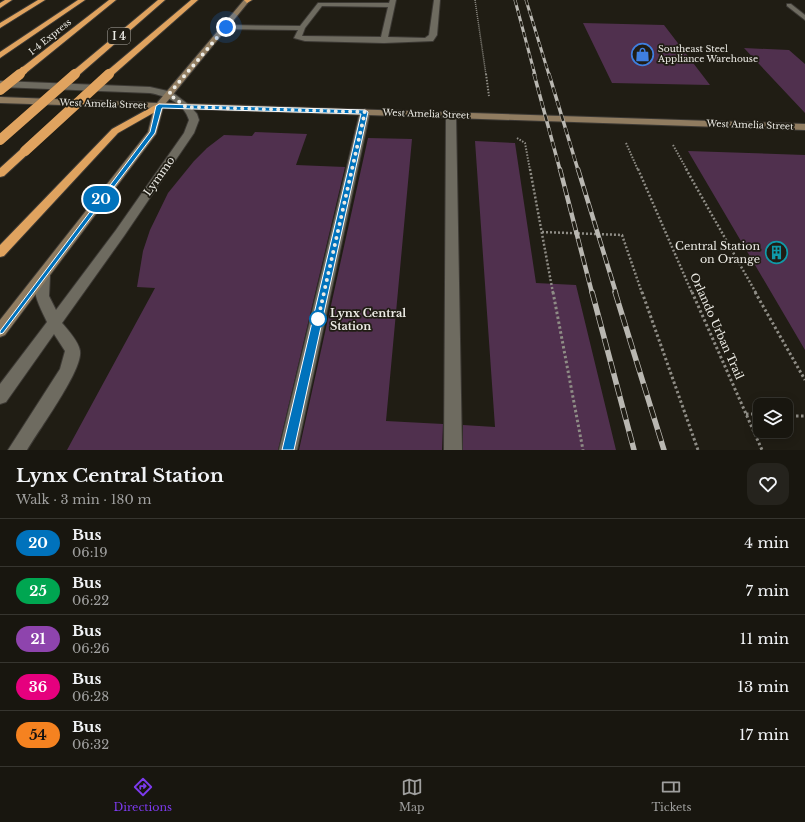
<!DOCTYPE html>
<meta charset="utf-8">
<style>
body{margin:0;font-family:"Libre Baskerville",serif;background:#25231d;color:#f1f3f6;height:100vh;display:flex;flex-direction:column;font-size:15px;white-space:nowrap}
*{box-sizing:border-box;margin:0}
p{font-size:13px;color:#9f9f9e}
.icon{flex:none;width:22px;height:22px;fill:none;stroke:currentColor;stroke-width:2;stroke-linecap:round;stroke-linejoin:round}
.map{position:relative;height:450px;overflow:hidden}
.details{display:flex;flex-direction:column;background:#18160f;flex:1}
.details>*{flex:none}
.badge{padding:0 8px;border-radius:13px;font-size:14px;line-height:26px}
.controls{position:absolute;left:753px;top:398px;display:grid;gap:8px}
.controls a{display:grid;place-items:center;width:40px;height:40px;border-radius:8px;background:#18160f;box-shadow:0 2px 10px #0003,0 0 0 1px #36352f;font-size:20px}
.you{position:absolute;width:20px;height:20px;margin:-10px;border:3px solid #fff;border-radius:50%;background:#1a73e8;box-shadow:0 0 0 6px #1a73e833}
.map>.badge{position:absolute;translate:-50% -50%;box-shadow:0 0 0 2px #fff}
.round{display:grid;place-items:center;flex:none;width:42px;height:42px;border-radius:12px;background:#25231d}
.summary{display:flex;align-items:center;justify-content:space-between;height:68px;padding:0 16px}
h1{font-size:19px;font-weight:700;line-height:30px}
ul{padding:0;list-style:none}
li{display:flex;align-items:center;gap:12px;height:48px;padding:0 16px;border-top:1px solid #36352f}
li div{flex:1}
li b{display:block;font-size:15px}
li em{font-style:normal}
li .badge{min-width:44px;font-weight:700;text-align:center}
.tab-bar{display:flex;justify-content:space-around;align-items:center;height:56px;border-top:1px solid #36352f;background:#18160f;font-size:11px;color:#9f9f9e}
.tab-bar a{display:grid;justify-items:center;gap:2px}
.tab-bar .current{color:#7c3aed}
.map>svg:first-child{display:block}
</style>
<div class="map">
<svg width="805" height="450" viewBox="0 0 805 450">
<rect width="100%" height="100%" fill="#201d14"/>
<path fill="#50304e" d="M 583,23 L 664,25 L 710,85 L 612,83 Z
M 744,48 L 789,50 L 805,64 L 805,113 Z
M 255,132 L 307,134 L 296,165 L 345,167 L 278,450 L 67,450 L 155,288 L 137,287 L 143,251 L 150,230 L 168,193 L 194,161 L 207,148 L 224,135 L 252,136 Z
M 368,138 L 412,139 L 386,421 L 443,424 L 442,450 L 299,450 Z
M 475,141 L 515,143 L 536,283 L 576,285 L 616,450 L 463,450 L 463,425 L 495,427 Z
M 688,151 L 805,155 L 805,350 Z"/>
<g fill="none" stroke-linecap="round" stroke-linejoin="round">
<defs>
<path id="lane" d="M 390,0 L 396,0 L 388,37 L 425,38 L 429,35 L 434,0 L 440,0 L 437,35 L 433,41 L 384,43 L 305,41 L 294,38 L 298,30 L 226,29 L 222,27 L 226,25 L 300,26 L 318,3 L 389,3 ZM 322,6 L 388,7 L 381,37 L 302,36 L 305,28 Z
M 787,4 L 791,4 L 805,15 L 805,20 L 787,6 Z
M 0,81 L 150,87 L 172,92 L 189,105 L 197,114 L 199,120 L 194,133 L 124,236 L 62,323 C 68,330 79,342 80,351 C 83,370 38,431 27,450 L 8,450 L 60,369 L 65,351 L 54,334 L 6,402 L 0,404 L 0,384 L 47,322 C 40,307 29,289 38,273 L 48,273 L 50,276 L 49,296 L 56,310 L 116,230 L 184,133 L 189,120 C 184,103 166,96 150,93 L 0,87 Z
M 365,109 L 370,112 L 297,450 L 279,450 L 360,112 Z
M 451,112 L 456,115 L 462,450 L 444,450 L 446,115 Z"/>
<path id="secondary" d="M 244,0 L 250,0 L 166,103 L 805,124 L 805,130 L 163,108 L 156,134 L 5,335 L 0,337 L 0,320 L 148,132 L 154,108 L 0,103 L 0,97 L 157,103 Z"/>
<path id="highway" d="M 5,0 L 12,0 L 0,8 L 0,3 Z
M 38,0 L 45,0 L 0,28 L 0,23 Z
M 78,0 L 85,0 L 0,58 L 0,52 Z
M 109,0 L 116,0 L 26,73 L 20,73 L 20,69 Z
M 158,0 L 165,0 L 79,75 L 73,75 L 73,71 Z
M 191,0 L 198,0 L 113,75 L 107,75 L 107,71 Z
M 244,0 L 252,0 L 247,3 Z
M 159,103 L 162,104 L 162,108 L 118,133 L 4,256 L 0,257 L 0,245 L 112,129 Z
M 25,148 L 30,151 L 29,153 L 4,176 L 0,177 L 0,168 L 21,149 Z"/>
</defs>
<use href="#lane" stroke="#3c3934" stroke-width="2"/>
<use href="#secondary" stroke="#3c3934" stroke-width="2"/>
<use href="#highway" stroke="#3c3934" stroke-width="2"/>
<path stroke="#8f8d86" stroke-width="1.5" stroke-dasharray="1 1" stroke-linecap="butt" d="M 475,0 L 486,75"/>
<path stroke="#8f8d86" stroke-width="2" stroke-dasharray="1.5 1.5" stroke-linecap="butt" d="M 486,74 L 489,96
M 517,138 L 525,143 L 530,170
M 626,143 L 638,170
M 673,145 L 687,170"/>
<path stroke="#8f8d86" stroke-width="2.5" stroke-dasharray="2 2" stroke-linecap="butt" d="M 530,169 L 553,293
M 638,169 L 692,293
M 686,169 L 756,293
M 542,232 L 622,235 L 642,293"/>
<path stroke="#8f8d86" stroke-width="3" stroke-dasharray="2.5 2.5" stroke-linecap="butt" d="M 553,292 L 583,450
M 642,292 L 698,450
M 692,292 L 762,450
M 755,292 L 805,380
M 746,414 L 760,414
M 786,416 L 805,416"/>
<use href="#lane" fill="#6e6b60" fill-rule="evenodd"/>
<use href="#secondary" fill="#907c60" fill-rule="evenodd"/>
<use href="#highway" fill="#e0a35f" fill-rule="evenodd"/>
<defs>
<path id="rail-far3" d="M 515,0 L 535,75
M 526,0 L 549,75"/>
<path id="rail-far2" d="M 534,74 L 560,170
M 549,74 L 578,170"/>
<path id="rail-far1" d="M 560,169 L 592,293
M 578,169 L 616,293"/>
<path id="rail" d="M 592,292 L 634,450
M 615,292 L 664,450"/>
</defs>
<use href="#rail-far3" stroke="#b9b7b1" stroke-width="3"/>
<use href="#rail-far2" stroke="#b9b7b1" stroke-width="3.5"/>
<use href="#rail-far1" stroke="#b9b7b1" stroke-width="4.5"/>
<use href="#rail" stroke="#b9b7b1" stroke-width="5.5"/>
<use href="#rail-far3" stroke="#201d14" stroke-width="2" stroke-dasharray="5.5" stroke-linecap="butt"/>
<use href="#rail-far2" stroke="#201d14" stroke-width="2.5" stroke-dasharray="7" stroke-linecap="butt"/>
<use href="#rail-far1" stroke="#201d14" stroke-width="3" stroke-dasharray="9" stroke-linecap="butt"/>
<use href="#rail" stroke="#201d14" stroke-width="4" stroke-dasharray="12" stroke-linecap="butt"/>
<defs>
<path id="highway-bridge-far1" d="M 19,75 L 23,71
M 74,75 L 76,73
M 108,75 L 110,73"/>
<path id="highway-bridge" d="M 0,90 L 20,74
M 0,140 L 75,74
M 25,151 L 109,74"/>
</defs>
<use href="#highway-bridge-far1" stroke="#3c3934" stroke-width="8" stroke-linecap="butt"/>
<use href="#highway-bridge" stroke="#3c3934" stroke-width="10" stroke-linecap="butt"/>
<use href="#highway-bridge-far1" stroke="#e0a35f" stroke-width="8"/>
<use href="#highway-bridge" stroke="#e0a35f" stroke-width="10"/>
</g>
<path fill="#0072bc" stroke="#fff" d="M 159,104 L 365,110 L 368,112 L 294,450 L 282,450 L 361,114 L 162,108 L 155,133 L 3,333 L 0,334 L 0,331 L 150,132 L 156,106 Z"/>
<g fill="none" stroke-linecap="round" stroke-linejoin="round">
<path stroke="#ecebe5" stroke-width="4" stroke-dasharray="0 7.2" d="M 226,27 L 169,94 L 186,107 L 365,112 L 318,319"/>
</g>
<defs>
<symbol id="shop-ring" viewBox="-11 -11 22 22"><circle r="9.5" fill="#201d14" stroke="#3f7fe0" stroke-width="1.5"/><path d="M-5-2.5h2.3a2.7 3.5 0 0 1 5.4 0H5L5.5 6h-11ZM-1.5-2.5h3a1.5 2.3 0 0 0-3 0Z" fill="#3f7fe0"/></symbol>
<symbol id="building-ring" viewBox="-11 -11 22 22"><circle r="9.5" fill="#201d14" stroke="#0f9aa8" stroke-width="1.5"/><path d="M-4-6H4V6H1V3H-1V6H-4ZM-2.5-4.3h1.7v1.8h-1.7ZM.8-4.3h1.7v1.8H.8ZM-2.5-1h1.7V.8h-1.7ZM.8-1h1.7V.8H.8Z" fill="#0f9aa8"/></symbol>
</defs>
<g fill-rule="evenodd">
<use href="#shop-ring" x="630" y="42" width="25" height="25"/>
<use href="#building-ring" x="764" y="240" width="25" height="25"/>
</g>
<circle fill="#fff" stroke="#0072bc" stroke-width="2" cx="318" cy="319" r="8"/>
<g text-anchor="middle" stroke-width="3.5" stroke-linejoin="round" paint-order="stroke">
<g font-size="9" fill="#ecebe5" stroke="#201d14">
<text transform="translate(50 37) rotate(-39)" y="3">I-4 Express</text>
<text transform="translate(103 104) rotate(2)" y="3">West Amelia Street</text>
<text transform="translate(426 114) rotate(2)" y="3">West Amelia Street</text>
<text transform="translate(750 125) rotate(2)" y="3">West Amelia Street</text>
</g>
<g font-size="9" fill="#ecebe5" stroke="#201d14" text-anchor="start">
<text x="658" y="52">Southeast Steel<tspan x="658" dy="10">Appliance Warehouse</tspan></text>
</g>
<rect fill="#201d14" stroke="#afada6" stroke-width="1" x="108" y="28" width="22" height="16" rx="3"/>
<g font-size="10" font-weight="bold" fill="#ecebe5">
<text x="119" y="40">I 4</text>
</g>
<g font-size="11" fill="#ecebe5" stroke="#201d14">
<text transform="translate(159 176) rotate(-55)" y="4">Lymmo</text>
<text transform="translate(717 326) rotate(66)" y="4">Orlando Urban Trail</text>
</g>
<g font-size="11" fill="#ecebe5" stroke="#201d14" text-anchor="end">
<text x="760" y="250">Central Station<tspan x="760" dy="13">on Orange</tspan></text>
</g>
<g font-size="11" font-weight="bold" fill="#ecebe5" stroke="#201d14" text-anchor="start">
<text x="330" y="317">Lynx Central<tspan x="330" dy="13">Station</tspan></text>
</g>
</g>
</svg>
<div class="controls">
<a><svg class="icon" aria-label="layers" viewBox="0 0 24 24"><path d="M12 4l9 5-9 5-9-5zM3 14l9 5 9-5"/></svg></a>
</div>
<div class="you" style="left:226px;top:27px"></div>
<b class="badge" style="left:101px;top:199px;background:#0072bc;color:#fff">20</b>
</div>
<section class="details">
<div class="summary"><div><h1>Lynx Central Station</h1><p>Walk · 3 min · 180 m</p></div><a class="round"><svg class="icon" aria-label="heart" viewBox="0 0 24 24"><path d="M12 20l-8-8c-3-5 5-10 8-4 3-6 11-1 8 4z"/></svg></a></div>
<ul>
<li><span class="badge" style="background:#0072bc;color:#fff">20</span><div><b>Bus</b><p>06:19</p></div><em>4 min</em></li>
<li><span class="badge" style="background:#00a651;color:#fff">25</span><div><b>Bus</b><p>06:22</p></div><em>7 min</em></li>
<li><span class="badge" style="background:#8e44ad;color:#fff">21</span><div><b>Bus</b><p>06:26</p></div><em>11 min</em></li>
<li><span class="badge" style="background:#e6007e;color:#fff">36</span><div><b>Bus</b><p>06:28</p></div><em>13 min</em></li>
<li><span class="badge" style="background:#f58220;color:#111">54</span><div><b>Bus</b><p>06:32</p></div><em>17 min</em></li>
</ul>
</section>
<nav class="tab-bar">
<a class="current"><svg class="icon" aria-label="directions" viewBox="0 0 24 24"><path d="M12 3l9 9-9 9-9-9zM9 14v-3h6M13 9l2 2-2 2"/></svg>Directions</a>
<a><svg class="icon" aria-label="map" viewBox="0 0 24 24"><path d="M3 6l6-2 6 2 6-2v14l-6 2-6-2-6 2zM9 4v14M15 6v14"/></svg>Map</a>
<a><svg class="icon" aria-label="tickets" viewBox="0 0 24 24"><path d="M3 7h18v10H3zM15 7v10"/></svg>Tickets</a>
</nav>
